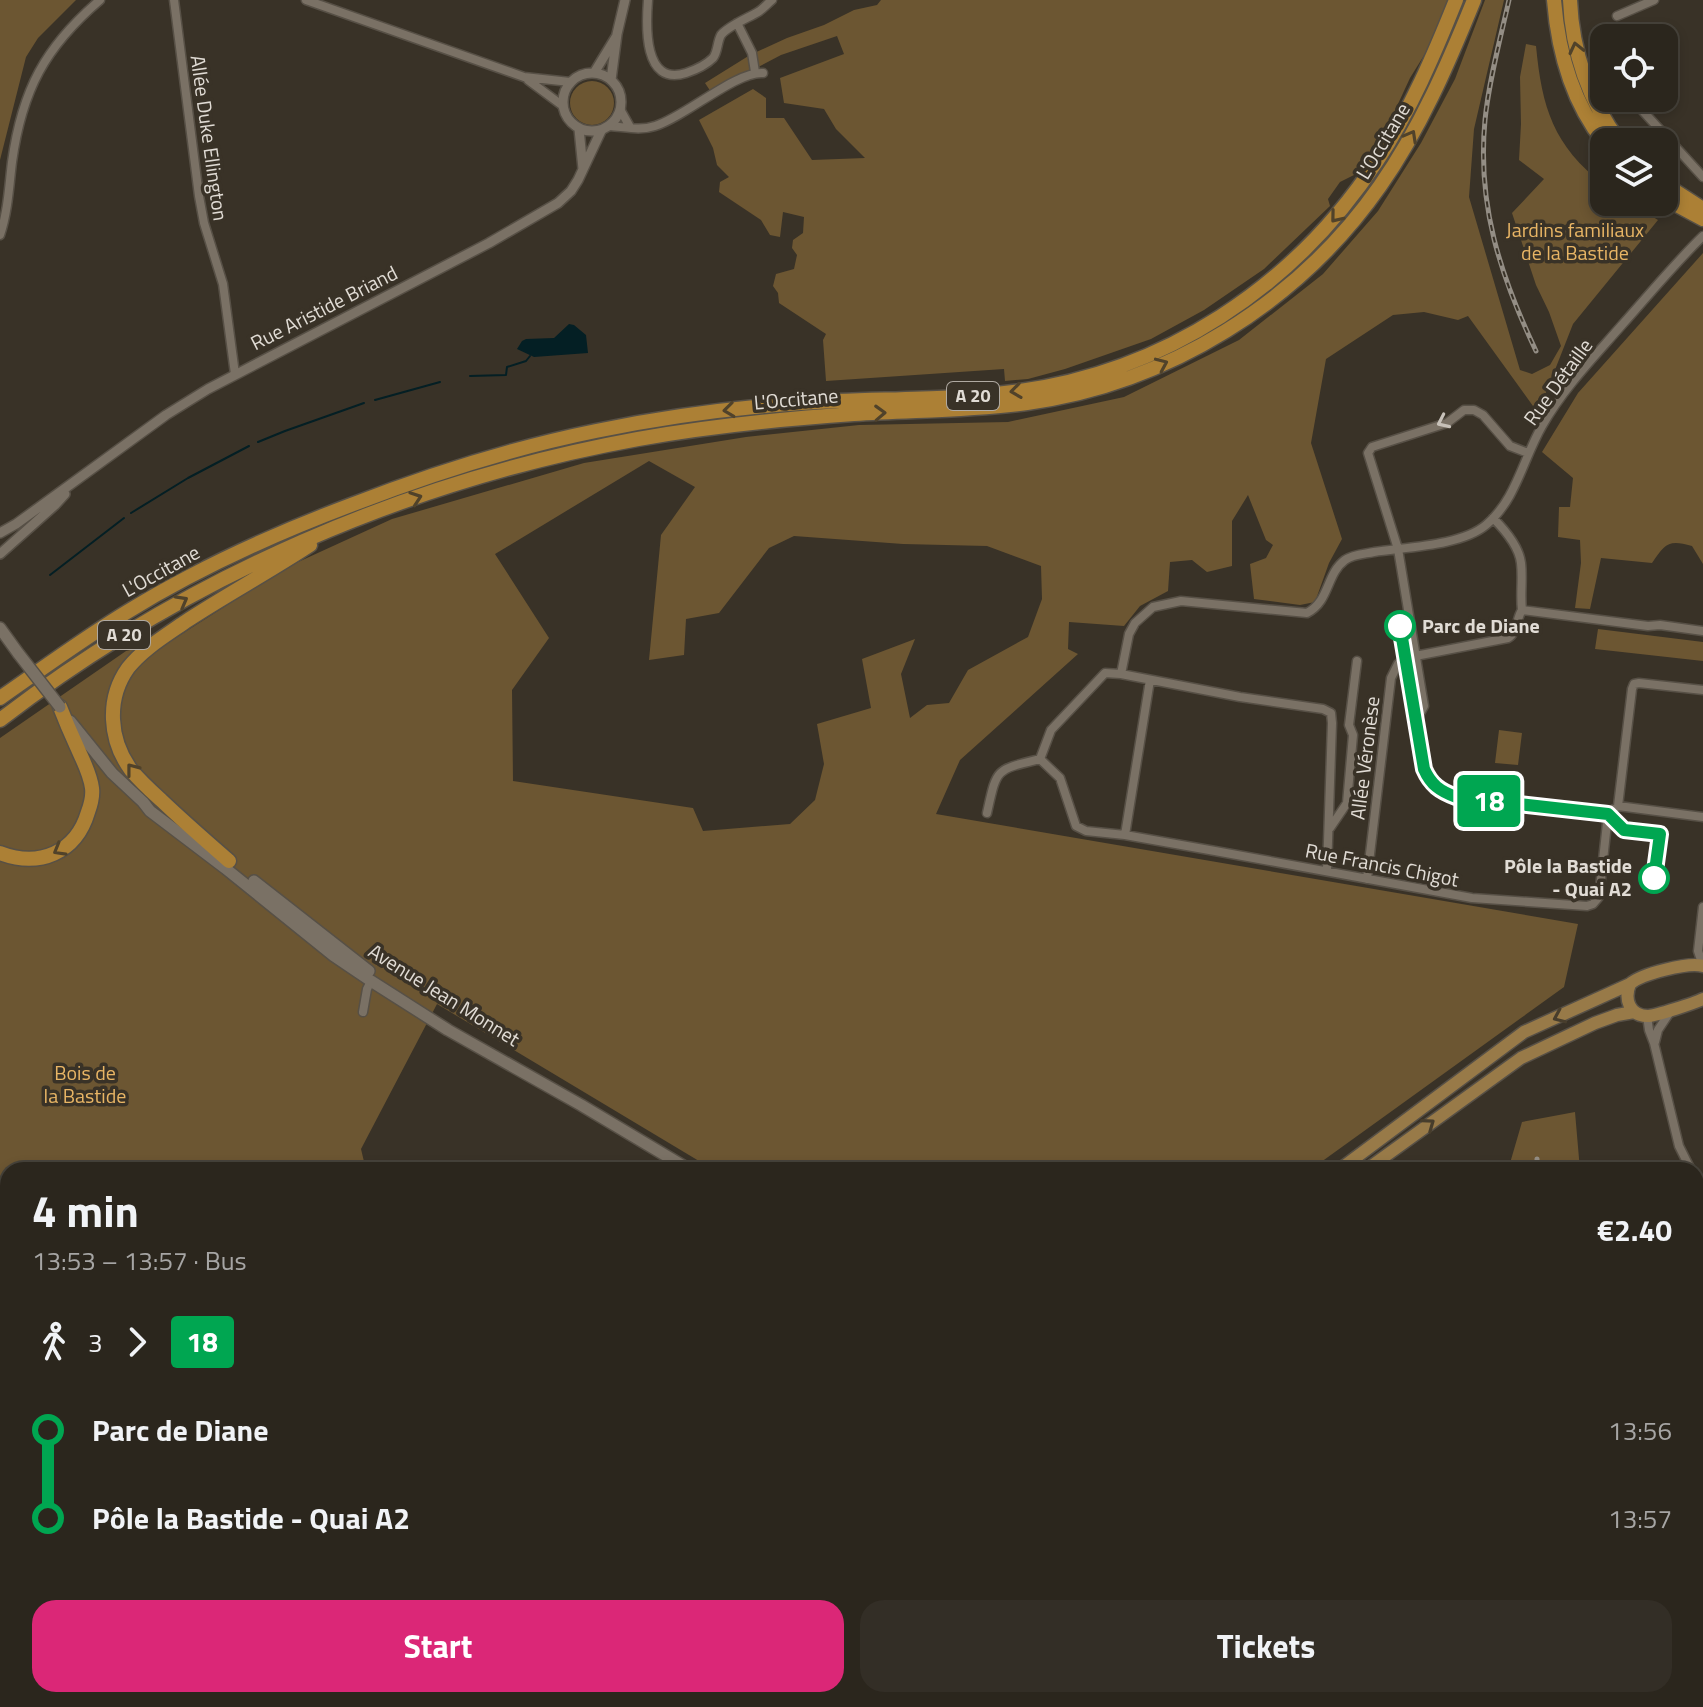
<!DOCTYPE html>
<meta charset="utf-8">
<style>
body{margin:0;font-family:"Titillium Web",sans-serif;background:#332e26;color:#f1f3f6;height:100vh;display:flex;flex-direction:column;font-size:30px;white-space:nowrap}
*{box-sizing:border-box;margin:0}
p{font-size:26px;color:#a6a5a4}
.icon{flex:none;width:44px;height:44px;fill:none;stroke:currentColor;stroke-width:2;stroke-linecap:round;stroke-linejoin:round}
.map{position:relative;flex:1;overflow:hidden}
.details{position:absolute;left:0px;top:1162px;width:1704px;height:546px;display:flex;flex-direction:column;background:#2b261d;border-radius:24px 24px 0 0;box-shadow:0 4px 12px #0003,0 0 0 2px #47433b}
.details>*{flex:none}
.badge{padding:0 16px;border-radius:6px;font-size:28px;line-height:52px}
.tools{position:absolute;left:1590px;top:24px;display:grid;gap:16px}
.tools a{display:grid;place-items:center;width:88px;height:88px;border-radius:16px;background:#2b261d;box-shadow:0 4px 12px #0003,0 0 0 2px #47433b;font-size:40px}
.map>.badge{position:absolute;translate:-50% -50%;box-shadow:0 0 0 4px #fff}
.legs{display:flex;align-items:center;gap:12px;height:88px;padding:0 32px;font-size:26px}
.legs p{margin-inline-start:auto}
.head{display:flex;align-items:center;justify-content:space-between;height:136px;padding:0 32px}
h1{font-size:44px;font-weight:700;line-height:60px}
.cta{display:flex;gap:16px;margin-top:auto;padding:16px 32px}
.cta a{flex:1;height:92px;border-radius:24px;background:#db2777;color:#fff;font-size:32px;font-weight:700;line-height:92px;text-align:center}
.cta a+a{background:#332e26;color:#f1f3f6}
ul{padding:0 32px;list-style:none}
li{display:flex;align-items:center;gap:28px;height:88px;font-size:30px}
li i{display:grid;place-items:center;width:12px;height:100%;margin:0 10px;background:currentColor}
li i::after{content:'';width:20px;height:20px;margin:-10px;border:6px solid;border-radius:50%;background:#2b261d}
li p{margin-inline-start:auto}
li:first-child i{background:linear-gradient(#0000 50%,currentColor 0)}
li:last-child i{background:linear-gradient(currentColor 50%,#0000 0)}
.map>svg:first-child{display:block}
</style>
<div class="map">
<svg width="1703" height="1707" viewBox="0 0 1703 1707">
<rect width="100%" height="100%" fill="#393227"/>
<path fill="#6c5632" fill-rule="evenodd" d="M 0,0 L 76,0 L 38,38 L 26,57 L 0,160 Z
M 881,0 L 1449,0 L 1428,49 L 1410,78 L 1385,132 L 1356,174 L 1340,182 L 1328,199 L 1330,206 L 1264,269 L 1204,310 L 1151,339 L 1065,369 L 1028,379 L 1005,381 L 1004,369 L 826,381 L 823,340 L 826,334 L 779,303 L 778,293 L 773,286 L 776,274 L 794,269 L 797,255 L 792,248 L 793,240 L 803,233 L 804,217 L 783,212 L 780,237 L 770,235 L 761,220 L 719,192 L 720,182 L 729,177 L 717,165 L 713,148 L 699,120 L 753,89 L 766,98 L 766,118 L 784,118 L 812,160 L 865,158 L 836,129 L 824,109 L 784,103 L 780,78 L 844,54 L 837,36 L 781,55 L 711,92 L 705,83 L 750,55 L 787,38 L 824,25 L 854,10 L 877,5 Z
M 1485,0 L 1504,0 L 1474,129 L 1469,197 L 1520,370 L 1532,374 L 1550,365 L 1561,346 L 1549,312 L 1536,285 L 1512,213 L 1544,179 L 1519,160 L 1521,124 L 1520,77 L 1526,44 L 1536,46 C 1542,108 1553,145 1604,185 L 1604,202 L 1628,202 L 1658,220 L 1573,324 L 1538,413 L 1468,316 L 1458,320 L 1424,312 L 1393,315 L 1326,359 L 1311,443 L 1342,539 L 1329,563 L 1315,602 L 1300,605 L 1254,599 L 1250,564 L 1266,558 L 1273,545 L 1266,540 L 1248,495 L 1232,521 L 1232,566 L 1207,572 L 1192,560 L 1170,562 L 1168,591 L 1140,606 L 1124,626 L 1069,622 L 1068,649 L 1078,654 L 960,760 L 936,814 L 1578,924 L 1564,987 L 1310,1170 L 714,1170 L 437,1004 L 361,1149 L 366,1170 L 8,1170 L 8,1700 L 565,1700 L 555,1707 L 0,1707 L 0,738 L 126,651 L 174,639 L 285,568 L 392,519 L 584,463 L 746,437 L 859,425 L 1008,422 L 1124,397 L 1239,340 L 1323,274 L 1378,211 L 1421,143 L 1455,79 ZM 649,461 L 695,487 L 661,535 L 649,660 L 684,655 L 686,619 L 719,613 L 769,548 L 794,536 L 903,544 L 987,546 L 1041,566 L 1042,599 L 1028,637 L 968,670 L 949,703 L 927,705 L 910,718 L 901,674 L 915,639 L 862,659 L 871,708 L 817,724 L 824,764 L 815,800 L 790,824 L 703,831 L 693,808 L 513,781 L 512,690 L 549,638 L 495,554 Z
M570 103a22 22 0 1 1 44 0a22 22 0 1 1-44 0Z
M 1703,253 L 1703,564 L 1692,546 C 1668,539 1665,544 1652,563 L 1601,558 L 1590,609 L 1575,608 L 1581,563 L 1580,540 L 1558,537 L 1559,507 L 1570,507 L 1573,478 L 1542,452 L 1578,393 Z
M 1598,629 L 1703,642 L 1703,661 L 1595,649 Z
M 1499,730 L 1522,733 L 1518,765 L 1495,763 Z
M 1575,1112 L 1580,1170 L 1508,1170 L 1522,1122 Z
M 1696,1405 L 1703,1410 L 1703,1552 L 1696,1552 Z
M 1696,1601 L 1703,1610 L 1703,1707 L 1692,1707 L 1675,1700 L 1696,1700 Z
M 648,1700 L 897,1700 L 907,1707 L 631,1707 Z
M 1224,1700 L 1550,1700 L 1548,1707 L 1222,1707 Z"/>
<path fill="#041f24" d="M 569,324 L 574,325 L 586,335 L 588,353 L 534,357 L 517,349 L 522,341 L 526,339 L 554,338 Z"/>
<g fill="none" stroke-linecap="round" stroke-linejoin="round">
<path stroke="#041f24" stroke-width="2" d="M 470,376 L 506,375 L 507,367 L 526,361 L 530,356
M 375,400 L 440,382
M 258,442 L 285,431 L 364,403
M 131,513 L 188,478 L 249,446
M 50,575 L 124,518"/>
<path stroke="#041f24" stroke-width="9" d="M 1397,1707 L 1397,1700"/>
<path stroke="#041f24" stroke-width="14" d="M 1696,1518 L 1703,1527
M 1430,1700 L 1431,1707"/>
<defs>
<path id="minor" d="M 174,0 L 199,196 L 204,223 L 223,284 L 235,374
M 306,0 L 524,77 L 570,82
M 648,0 C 646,25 643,87 686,73 C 695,70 705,66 713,58 C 718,52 717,42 721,35 C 728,26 748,18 758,12 C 763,9 767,4 772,0
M 1617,16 L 1654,0
M 737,23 L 752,53 L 755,72
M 528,80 L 563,106
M 1631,98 L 1703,177
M 621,111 L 630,127
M 610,126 C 625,127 640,131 655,126 C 685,117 736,71 763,73
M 0,235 C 8,211 9,187 12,162 C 22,90 45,47 100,0
M 1528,453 L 1510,446 L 1483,415 L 1474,410 L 1464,410 L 1447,423 L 1372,447 L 1368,453 L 1398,549 L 1401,567 L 1424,706 L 1417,719 L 1424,769 L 1436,788 L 1442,792 L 1456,797 L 1608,814 L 1618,806 L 1703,817
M 1493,518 C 1505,530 1519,546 1521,563 C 1523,579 1520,594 1522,610 L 1648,626 L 1660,625 L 1703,631
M 1121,674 L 1129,634 L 1135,623 L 1153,607 L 1181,601 L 1307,613 C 1330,601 1326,574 1345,560 C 1353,554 1365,554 1374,552 C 1406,547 1461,546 1486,525 C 1516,500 1523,459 1542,426 C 1563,389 1593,358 1621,326 C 1648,296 1674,264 1703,236
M 1040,759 L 1051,730 L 1105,673 L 1121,674 L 1240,697 L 1323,709 L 1331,713 L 1332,723 L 1327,871
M 1618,806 L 1632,689 L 1634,684 L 1639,683 L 1703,690
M 987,813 C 997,768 995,770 1040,759 L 1060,778 L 1076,826 L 1086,831 L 1125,835 L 1215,851 L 1472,898 L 1587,906 L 1593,904 L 1599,897 L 1608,814
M 1330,828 L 1347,803 L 1353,735 L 1349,725 L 1357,661
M 1125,835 L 1150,680
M 1367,879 L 1391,678 L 1398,664 L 1405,658 L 1508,638 C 1518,632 1516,619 1522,610
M 1703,966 L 1698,951 L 1703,907
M 363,1012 L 367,989 L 371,981
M 1647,1016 L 1649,1030 L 1654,1043 L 1679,1146 L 1691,1170
M 1655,1042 L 1658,1030 L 1670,1012
M 1696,1176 L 1703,1185
M 1217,1700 L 1217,1707"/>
<path id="tertiary" d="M563 102a29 29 0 1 1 58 0a29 29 0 1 1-58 0Z
M 594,73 L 616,37
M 611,80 L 617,34 L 625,0
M 579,129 L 583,169
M 0,533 L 16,524 L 166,415 L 208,389 L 489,243 L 558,203 L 571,191 L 578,180 L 601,131
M 0,554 L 55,505 L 65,494"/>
<path id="secondary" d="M 0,628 L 18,653
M 70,721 L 112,773 L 143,802 L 150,811 L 225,868 L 334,956 L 371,981 L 448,1030 L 581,1105 L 690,1170
M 254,881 L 369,971
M 936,1700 L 937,1707
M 953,1707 L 953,1700"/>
<path id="primary" d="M 1703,966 C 1688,962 1641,974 1630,984 C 1624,999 1629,1016 1648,1016 C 1655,1016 1695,1003 1703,999
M 1339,1170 L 1524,1032 L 1630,984
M 1366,1170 L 1521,1058 L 1595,1023 L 1617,1015 L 1634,1012
M 911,1700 L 917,1707
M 576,1707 L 586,1700
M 618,1707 L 631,1700"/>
<path id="motorway" d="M 1554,0 C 1558,50 1572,102 1604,142
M 1570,0 C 1572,51 1589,102 1620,142
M 1664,184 L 1703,209
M 1664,198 L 1703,219
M 0,698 C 42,669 84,638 127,612 C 198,568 274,534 351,505 C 431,474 512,448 596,431 C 663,417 732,408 800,403 C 871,398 943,401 1013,392 C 1164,373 1294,287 1377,161 C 1410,111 1434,55 1456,0
M 0,720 C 186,577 407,481 638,439 C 710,426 781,419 854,414 C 912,410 970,411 1027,403 C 1168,384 1299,302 1380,186 C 1420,129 1448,64 1474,0
M 0,853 C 39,868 76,853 88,812 C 91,804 93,796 92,788 C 90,773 83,761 77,747 C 71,734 65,720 60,707
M 229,861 C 206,841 183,821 161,800 C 151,791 140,781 131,770 C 109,740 106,699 128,668 C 143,649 165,636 185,622 C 226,595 269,572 310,545"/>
</defs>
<use href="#minor" stroke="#575046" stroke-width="11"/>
<use href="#tertiary" stroke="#575046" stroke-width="12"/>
<use href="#secondary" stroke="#575046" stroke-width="14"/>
<use href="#primary" stroke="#575046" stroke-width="15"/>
<use href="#motorway" stroke="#575046" stroke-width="17"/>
<use href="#minor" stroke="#7a7165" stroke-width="8"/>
<use href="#tertiary" stroke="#7a7165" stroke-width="9"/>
<use href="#secondary" stroke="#7a7165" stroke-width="11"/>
<use href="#primary" stroke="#987a48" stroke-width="12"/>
<use href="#motorway" stroke="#ac8035" stroke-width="14"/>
<defs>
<path id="rail" d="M 1509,0 C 1500,40 1489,80 1485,120 C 1477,205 1500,275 1536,351
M 1537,1170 L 1537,1159
M 1537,1707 L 1538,1700"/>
</defs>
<use href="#rail" stroke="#948e85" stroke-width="5"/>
<use href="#rail" stroke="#393227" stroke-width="2" stroke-dasharray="6" stroke-linecap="butt"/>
<defs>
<path id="secondary-bridge" d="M 18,653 L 60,707"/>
</defs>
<use href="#secondary-bridge" stroke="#575046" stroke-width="14" stroke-linecap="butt"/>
<use href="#secondary-bridge" stroke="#7a7165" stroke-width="11"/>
</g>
<defs><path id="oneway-chevron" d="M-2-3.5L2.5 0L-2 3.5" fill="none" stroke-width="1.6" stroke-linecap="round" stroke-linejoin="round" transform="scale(2)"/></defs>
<g stroke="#50422a">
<use href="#oneway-chevron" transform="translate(1576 48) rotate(-103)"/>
<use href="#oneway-chevron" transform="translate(1411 136) rotate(-61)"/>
<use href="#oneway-chevron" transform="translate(1336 217) rotate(129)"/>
<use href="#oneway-chevron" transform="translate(1162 364) rotate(-24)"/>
<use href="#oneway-chevron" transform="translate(1016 391) rotate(172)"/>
<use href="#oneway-chevron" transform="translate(729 410) rotate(173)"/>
<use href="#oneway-chevron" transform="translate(880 413) rotate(-2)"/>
<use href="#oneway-chevron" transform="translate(416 498) rotate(-19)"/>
<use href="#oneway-chevron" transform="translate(182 601) rotate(-29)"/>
<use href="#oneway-chevron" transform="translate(132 769) rotate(-128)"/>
<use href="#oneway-chevron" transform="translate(59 850) rotate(150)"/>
</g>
<use stroke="#c7c1b9" href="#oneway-chevron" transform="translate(1443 422) rotate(155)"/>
<g stroke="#473d2c">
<use href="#oneway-chevron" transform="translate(1559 1017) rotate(156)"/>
<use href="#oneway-chevron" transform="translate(1429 1124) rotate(-36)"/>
</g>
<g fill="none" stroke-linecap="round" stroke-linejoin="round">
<defs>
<path id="line-1" d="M 1400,626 L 1424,769 C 1431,785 1440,791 1456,797 L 1608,814 L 1624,830 L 1660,834 L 1654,878"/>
</defs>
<use href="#line-1" stroke="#fff" stroke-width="18"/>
<use href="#line-1" stroke="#00a651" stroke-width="12"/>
</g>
<g fill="#fff" stroke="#00a651" stroke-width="4">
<circle cx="1400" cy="626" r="14"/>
<circle cx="1654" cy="878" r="14"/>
</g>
<g text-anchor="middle" stroke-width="7" stroke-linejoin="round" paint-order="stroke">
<g fill="#393227" stroke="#afa9a1" stroke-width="2">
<rect x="947" y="382" width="52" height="28" rx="6"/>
<rect x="98" y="621" width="52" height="28" rx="6"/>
</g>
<g font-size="18" font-weight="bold" fill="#e1dcd5">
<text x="973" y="402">A 20</text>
<text x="124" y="641">A 20</text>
</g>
<g font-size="20" fill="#e1dcd5" stroke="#393227">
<text transform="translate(209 138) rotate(82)" y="7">Allée Duke Ellington</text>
<text transform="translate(1383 141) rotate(-59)" y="7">L'Occitane</text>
<text transform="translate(324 308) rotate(-27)" y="7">Rue Aristide Briand</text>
<text transform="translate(1558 382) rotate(-54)" y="7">Rue Détaille</text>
<text transform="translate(796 399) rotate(-5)" y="7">L'Occitane</text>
<text transform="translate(161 571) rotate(-29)" y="7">L'Occitane</text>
<text transform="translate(1365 758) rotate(-83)" y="7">Allée Véronèse</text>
<text transform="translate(1382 865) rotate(11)" y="7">Rue Francis Chigot</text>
<text transform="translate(444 995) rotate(32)" y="7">Avenue Jean Monnet</text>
</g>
<g font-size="20" fill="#e8b565" stroke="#393227">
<text x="1575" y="237">Jardins familiaux<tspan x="1575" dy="23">de la Bastide</tspan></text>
<text x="85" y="1080">Bois de<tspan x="85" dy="23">la Bastide</tspan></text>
</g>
<g font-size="20" font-weight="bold" fill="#e1dcd5" stroke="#393227" text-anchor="start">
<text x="1422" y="633">Parc de Diane</text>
<text x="1632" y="873" text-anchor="end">Pôle la Bastide<tspan x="1632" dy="23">- Quai A2</tspan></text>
</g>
</g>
</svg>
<div class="tools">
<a><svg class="icon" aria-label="locate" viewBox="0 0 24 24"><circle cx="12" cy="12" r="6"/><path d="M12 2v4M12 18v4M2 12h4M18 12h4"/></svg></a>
<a><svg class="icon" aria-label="layers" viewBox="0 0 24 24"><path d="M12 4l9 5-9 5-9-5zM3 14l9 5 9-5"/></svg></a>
</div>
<b class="badge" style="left:1489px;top:801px;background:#00a651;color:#fff">18</b>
<section class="details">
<div class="head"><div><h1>4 min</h1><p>13:53 – 13:57 · Bus</p></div><b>€2.40</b></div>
<div class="legs"><svg class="icon" aria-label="walk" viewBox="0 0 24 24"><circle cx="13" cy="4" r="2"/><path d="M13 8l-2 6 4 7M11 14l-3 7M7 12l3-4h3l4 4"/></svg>3<svg class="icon" aria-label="forward" viewBox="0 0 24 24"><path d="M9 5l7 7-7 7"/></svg><b class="badge" style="background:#00a651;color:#fff">18</b></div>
<ul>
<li><i style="color:#00a651"></i><b>Parc de Diane</b><p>13:56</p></li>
<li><i style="color:#00a651"></i><b>Pôle la Bastide - Quai A2</b><p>13:57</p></li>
</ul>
<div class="cta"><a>Start</a><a>Tickets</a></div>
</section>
</div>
